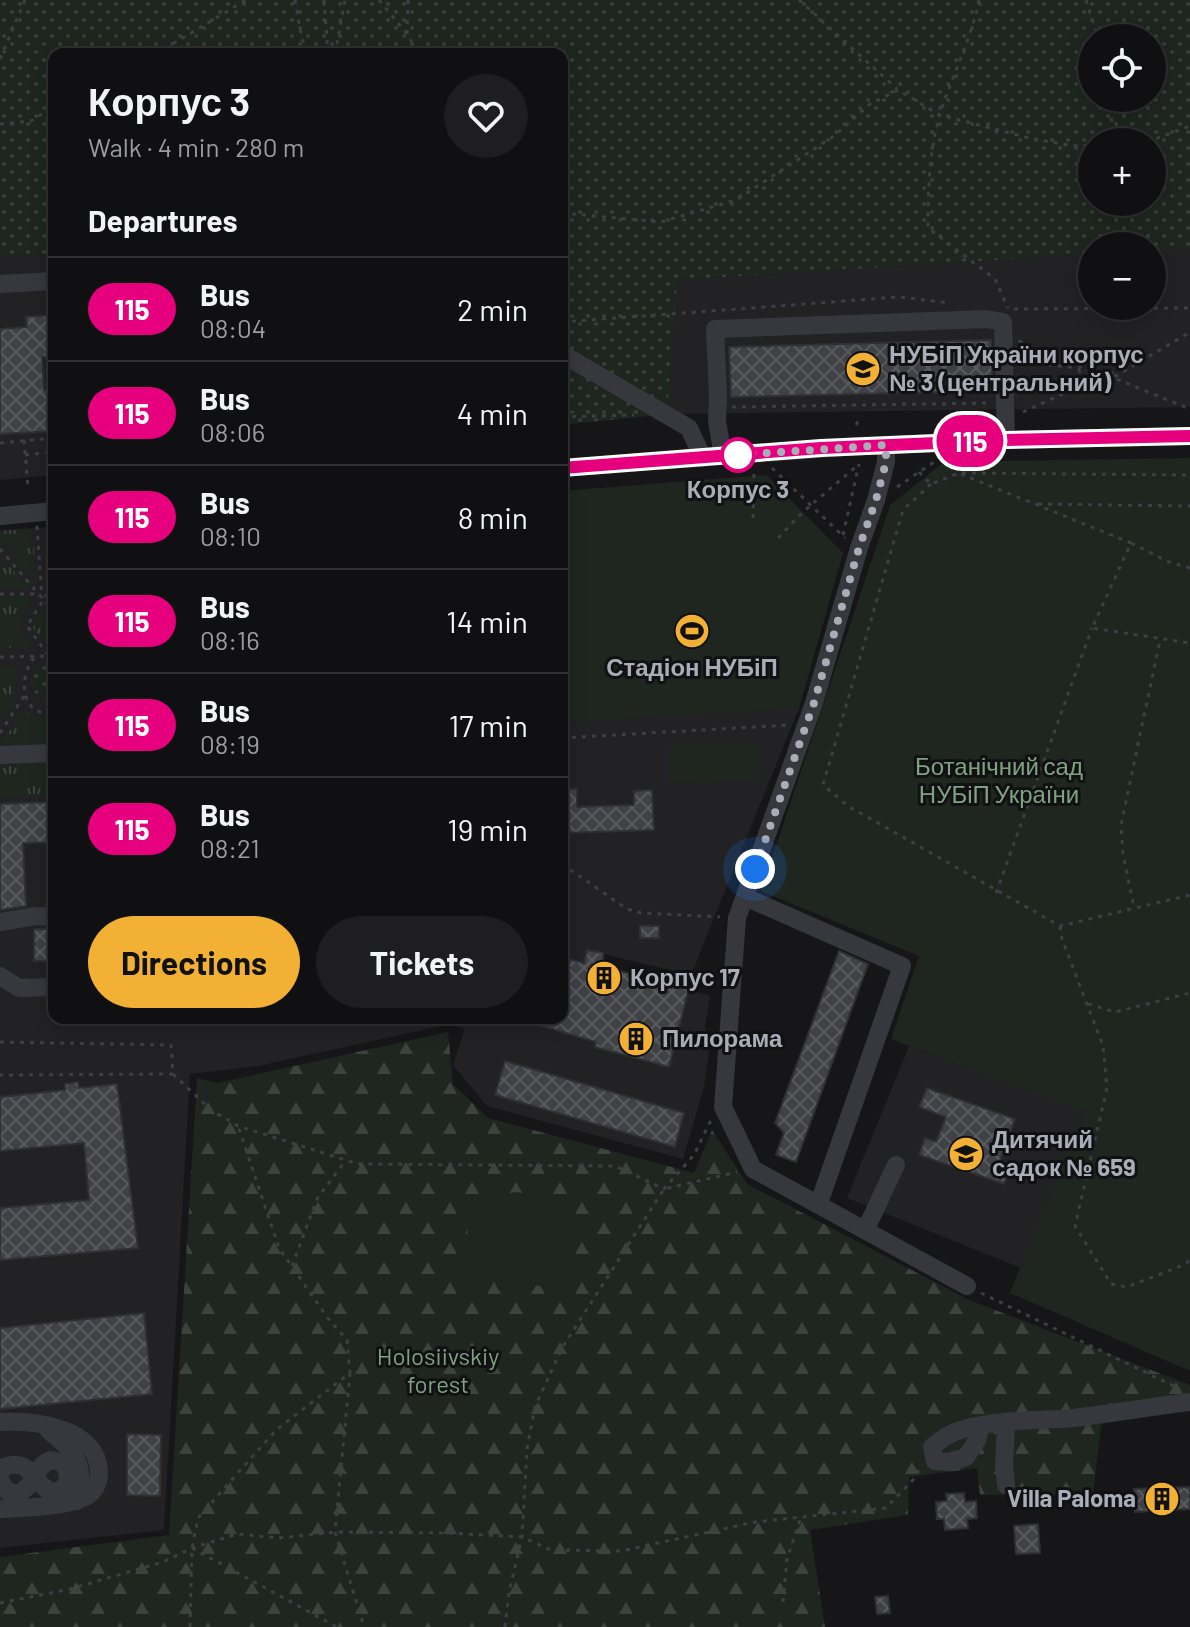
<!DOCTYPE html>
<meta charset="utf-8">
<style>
body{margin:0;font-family:Barlow,sans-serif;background:#1e1e20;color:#f1f3f6;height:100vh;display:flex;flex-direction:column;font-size:30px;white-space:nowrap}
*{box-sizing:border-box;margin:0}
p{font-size:26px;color:#9c9d9f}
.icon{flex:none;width:44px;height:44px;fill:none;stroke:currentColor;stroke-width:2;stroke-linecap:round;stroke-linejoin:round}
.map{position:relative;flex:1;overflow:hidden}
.panel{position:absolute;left:48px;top:48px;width:520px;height:976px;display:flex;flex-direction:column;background:#101012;border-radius:16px;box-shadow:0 4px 20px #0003,0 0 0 2px #303032}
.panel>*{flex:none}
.badge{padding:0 16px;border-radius:26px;font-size:28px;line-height:52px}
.buttons{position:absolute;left:1078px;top:24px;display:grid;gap:16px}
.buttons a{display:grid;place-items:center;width:88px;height:88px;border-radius:50%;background:#101012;box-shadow:0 4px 20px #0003,0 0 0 2px #303032;font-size:40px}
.you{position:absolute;width:40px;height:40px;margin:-20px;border:6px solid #fff;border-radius:50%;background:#1a73e8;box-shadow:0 0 0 12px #1a73e833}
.map>.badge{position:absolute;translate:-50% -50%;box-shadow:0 0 0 4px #fff}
h2{padding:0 40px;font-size:30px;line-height:72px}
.round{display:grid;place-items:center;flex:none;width:84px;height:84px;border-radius:42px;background:#1e1e20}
.overview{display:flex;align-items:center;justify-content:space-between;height:136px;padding:0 40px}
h1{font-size:38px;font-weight:700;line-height:60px}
.action{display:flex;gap:16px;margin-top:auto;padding:16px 40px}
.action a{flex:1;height:92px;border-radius:48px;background:#f2b134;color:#111;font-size:32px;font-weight:700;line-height:92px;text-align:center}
.action a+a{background:#1e1e20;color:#f1f3f6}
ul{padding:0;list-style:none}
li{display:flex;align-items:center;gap:24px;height:104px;padding:0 40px;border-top:2px solid #303032}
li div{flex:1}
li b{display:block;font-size:30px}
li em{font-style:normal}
li .badge{min-width:88px;font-weight:700;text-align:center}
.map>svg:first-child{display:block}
</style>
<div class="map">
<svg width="1190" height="1627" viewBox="0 0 1190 1627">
<defs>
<pattern id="grass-tufts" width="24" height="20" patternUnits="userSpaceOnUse" patternTransform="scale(2)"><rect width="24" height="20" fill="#1e261f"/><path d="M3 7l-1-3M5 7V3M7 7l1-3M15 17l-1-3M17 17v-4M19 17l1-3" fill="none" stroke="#3c433d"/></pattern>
<pattern id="forest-firs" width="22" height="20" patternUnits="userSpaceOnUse" patternTransform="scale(2)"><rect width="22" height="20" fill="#1e261f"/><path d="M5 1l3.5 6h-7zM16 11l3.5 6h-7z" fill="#3c433d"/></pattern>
<pattern id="park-dots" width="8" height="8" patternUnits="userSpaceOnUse" patternTransform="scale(2)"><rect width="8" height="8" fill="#1e261f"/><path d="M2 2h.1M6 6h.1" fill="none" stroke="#3c433d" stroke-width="1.8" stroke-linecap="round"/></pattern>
<pattern id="building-cross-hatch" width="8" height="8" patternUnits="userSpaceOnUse" patternTransform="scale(2)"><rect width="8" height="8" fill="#404145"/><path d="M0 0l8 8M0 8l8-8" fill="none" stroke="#595a5e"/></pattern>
</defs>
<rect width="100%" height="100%" fill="#161618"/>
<path fill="#222225" d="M 1190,249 L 1190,407 L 667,414 L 676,280 L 1092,254 L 1092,306 L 1152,306 L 1152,251 Z
M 54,255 L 54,475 L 0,480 L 0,256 Z
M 766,475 L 843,553 L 799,708 L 691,975 L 603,954 L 603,966 L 710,996 L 705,1026 L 709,1052 L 704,1087 L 683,1159 L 487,1106 L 453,1065 L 465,1029 L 450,1024 L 258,1066 L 190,1074 L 164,1530 L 0,1548 L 0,530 L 54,527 L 54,1018 L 562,1018 L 562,491 Z
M 909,1046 L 1085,1111 L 1021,1268 L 847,1198 Z"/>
<path fill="url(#grass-tufts)" d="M 32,529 L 32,530 L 37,585 L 0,541 L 0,531 Z
M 0,557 L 29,588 L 0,589 Z
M 33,594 L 18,625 L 33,646 L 0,648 L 0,595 Z
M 42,606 L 54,622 L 45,643 L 33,628 Z
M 19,666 C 11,681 10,688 17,703 L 0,724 L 0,667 Z
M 25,710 L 35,717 L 46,718 L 44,744 L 0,744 Z
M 46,759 L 47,797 L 0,798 L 0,760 Z"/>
<path fill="url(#forest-firs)" d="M 448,1032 L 453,1084 L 488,1118 L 694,1173 L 712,1130 L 747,1184 L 969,1300 L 1190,1385 L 1190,1404 L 1102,1418 L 1093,1494 L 980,1495 L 977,1468 L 909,1477 L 908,1515 L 810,1530 L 825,1627 L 0,1627 L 0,1557 L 169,1535 L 197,1078 L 217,1083 Z"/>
<path fill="url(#park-dots)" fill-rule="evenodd" d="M 0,0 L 1190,0 L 1190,249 L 1152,251 L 1152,246 L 1092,246 L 1092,254 L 677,280 L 667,414 L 562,425 L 562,54 L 54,54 L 54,255 L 0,256 ZM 1092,38 L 1152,38 L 1152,98 L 1092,98 ZM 1092,142 L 1152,142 L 1152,202 L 1092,202 Z
M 43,663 L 54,663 L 54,700 C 30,701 24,676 43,663 Z"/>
<path fill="#1e261f" d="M 1190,458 L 1190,1371 L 1010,1293 L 1084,1111 L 891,1039 L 919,956 L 761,891 L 890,505 L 944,462 Z
M 766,475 L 843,553 L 799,708 L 562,723 L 562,491 Z
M 758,742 L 759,781 L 669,783 L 669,745 Z
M 514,1192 L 576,1200 L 565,1289 L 462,1276 L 471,1206 Z"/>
<path fill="url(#building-cross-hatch)" stroke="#303034" stroke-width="2" d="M 54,315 L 54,356 L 42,357 L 44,390 L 54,390 L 54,431 L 0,434 L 0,329 L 27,327 L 26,317 Z
M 991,340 L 993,391 L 731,397 L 729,347 Z
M 577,789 L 577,807 L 634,805 L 634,791 L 652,790 L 654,830 L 562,833 L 562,790 Z
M 54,802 L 54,842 L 23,843 L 26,906 L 0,910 L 0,804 Z
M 640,926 L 659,926 L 659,938 L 640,938 Z
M 34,929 L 54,929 L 54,961 L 34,961 Z
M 587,950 L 603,953 L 603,967 L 689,988 L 669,1067 L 595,1047 L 596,1042 L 525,1021 L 525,1018 L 562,1018 L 562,957 L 584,963 Z
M 839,951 L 868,964 L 796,1162 L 776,1155 L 784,1133 L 775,1123 Z
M 505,1061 L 684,1113 L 675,1147 L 495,1095 Z
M 78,1082 L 79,1088 L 117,1084 L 138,1248 L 0,1260 L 0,1208 L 89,1200 L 84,1143 L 0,1151 L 0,1097 L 65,1090 L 65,1084 Z
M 927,1088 L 1015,1119 L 998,1166 L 1009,1170 L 1004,1184 L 919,1155 L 925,1138 L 936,1142 L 946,1117 L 919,1107 Z
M 144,1313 L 152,1394 L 0,1409 L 0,1328 Z
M 127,1434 L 161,1435 L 160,1496 L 127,1495 Z
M 1190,1487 L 1190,1509 L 1135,1512 L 1134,1489 Z
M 964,1493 L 965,1502 L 976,1501 L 977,1518 L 967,1519 L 968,1528 L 945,1530 L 944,1519 L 937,1519 L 936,1502 L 947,1501 L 946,1494 Z
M 1038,1524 L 1040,1553 L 1016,1554 L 1014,1526 Z
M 888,1596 L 890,1613 L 877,1614 L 875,1597 Z"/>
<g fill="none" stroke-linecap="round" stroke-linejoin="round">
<path stroke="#3d3f44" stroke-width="3" stroke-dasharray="4 6" stroke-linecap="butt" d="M 295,0 L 302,39 L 308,54
M 324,0 L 328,54
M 379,0 L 407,34
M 408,0 L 407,34 L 419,54
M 799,0 L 897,89
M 979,0 C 971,41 951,77 939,117 C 929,154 928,190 928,228 L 995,279 L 1008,308
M 1086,0 L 1098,38
M 156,54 L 246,0
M 335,54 L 345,0
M 0,59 L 25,0
M 1108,98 L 1115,142
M 0,124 L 31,121 L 54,106
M 1147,142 L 1190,126
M 562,213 L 661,222 L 736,200 L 834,136 L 870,104 L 898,90 L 940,115 L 1029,138 L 1073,146 L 1092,145
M 1014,309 L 1190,308
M 562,322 L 899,297 L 951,303
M 1019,340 L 1040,364 L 1079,368 L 1094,353 L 1107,359 L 1114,378 L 1190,409
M 48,357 L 54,359
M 1079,369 L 1082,385
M 732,407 L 989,403
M 1023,412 L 1082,385 L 1099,386 L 1190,332
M 562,417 L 634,415
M 856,425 L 861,416
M 24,440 L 28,487
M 0,443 L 54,438
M 25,455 L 54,452
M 772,468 L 845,538
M 919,472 L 931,484 L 959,473 L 1190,475
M 961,474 L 1131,543
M 931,484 L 903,510 L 823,785 L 848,806 L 1060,926 L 1190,895
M 897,487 L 937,460
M 1038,504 L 1190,506
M 753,518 L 754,471
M 37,526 L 42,598
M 843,535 L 859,464
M 778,538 L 803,512 L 859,464
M 0,549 L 54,612
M 1190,568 L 1169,562 L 1131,543 L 1092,628 L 1190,643
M 0,594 L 36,594
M 49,653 L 54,642
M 48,655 L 27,626 L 54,583
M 54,656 L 42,656 L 32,660 C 18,682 22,717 54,713
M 0,657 L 40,656
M 0,733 L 24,696
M 562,738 L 789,725
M 50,740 L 51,715
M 51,767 L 52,795
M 562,864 L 627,909 L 641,913 L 720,917
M 996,893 L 1092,628
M 1133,903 L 1123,854 L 1121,825 L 1160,640
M 1060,926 L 1062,939 L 1103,1046 L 1107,1088 L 1075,1226 L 1111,1284 L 1127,1287 L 1186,1264 L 1190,1259
M 1088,1004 L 1115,1012 L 1190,993
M 0,1042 L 171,1045 L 173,1074 L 0,1075
M 173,1074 L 211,1110 L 238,1126 L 358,1164 L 615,1166 L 664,1189 L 694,1155 L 712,1118
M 292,1266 L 317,1199 L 346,1160
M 981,1293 L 1176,1387
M 350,1373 L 335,1532 L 364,1627
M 192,1548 L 337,1627
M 783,1602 L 787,1559 L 801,1517
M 0,1603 L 70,1589 L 163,1562 L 192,1548 L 237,1534 L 279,1538 L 335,1532 L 448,1533 L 522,1537 L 551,1550 L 621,1551 L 755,1522 L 886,1508 L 913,1480 L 922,1465
M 190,1627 L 192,1548 L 198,1518 L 276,1430 L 350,1373 L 347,1340 L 327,1317 L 279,1248 L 238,1126
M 505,1627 L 509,1592 L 522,1537 L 527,1449 L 535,1407 L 562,1348 L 664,1189 L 737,1172"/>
<path stroke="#37383d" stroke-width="18" d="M 0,284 L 54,281
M 562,354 L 689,428 L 703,458
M 886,445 L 886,462 L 876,500 L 859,548 L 814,703 L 737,918 L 723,1107 L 753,1169 L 967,1286
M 723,456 L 717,421 L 718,396 L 715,329 L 986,319 L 1003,322 L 1006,440
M 562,468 L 858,446 L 1006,440 L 1190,436
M 0,516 L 54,511
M 0,755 L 54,753
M 745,897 L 902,966 L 819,1203
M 0,922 L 36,916 L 54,917
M 0,976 L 19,988 L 54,987
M 866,1229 L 896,1165
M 0,1422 C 34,1420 98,1427 99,1472 C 99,1480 97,1488 90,1494 C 75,1507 21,1508 0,1509
M 1006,1423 L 1004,1466 L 1006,1485
M 981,1426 L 977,1440 L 966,1457 L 949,1462 L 935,1461 L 932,1447 C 941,1439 952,1432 964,1429 C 999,1419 1038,1421 1074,1418 C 1113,1413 1151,1407 1190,1402
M 49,1431 C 77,1453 86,1465 77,1501
M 0,1474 L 4,1467 C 30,1457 32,1482 51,1492 C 70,1490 71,1477 63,1463 L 51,1460 C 33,1467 37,1484 18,1494 L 7,1491 L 0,1481"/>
</g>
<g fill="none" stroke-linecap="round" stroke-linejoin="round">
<defs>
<path id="line" d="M 562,468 L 821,448 L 1006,440 L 1190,436"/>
</defs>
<use href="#line" stroke="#fff" stroke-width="18"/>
<use href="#line" stroke="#e6007e" stroke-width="12"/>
<path stroke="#a8adb8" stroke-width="8" stroke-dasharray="0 14.4" d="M 738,455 L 886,445 L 886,462 L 876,500 L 859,548 L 814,703 L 755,869"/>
</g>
<defs>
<symbol id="university-disc" viewBox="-11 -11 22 22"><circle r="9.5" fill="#f2b134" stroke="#111113"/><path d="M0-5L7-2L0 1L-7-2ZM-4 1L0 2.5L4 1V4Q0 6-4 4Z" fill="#111"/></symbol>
<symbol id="stadium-disc" viewBox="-11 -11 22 22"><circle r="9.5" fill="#f2b134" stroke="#111113"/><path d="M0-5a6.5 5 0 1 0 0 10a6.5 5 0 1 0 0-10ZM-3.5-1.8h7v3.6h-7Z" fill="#111"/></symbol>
<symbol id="building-disc" viewBox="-11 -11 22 22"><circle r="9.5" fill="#f2b134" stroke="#111113"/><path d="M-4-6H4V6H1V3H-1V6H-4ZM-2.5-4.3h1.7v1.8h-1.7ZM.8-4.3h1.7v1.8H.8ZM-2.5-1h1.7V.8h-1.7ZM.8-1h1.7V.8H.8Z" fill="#111"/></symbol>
<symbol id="school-disc" viewBox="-11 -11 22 22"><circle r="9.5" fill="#f2b134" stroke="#111113"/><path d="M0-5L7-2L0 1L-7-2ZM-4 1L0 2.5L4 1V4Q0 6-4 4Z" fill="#111"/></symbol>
</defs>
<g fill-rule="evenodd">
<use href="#university-disc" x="843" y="349" width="40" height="40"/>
<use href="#stadium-disc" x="672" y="611" width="40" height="40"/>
<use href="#building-disc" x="584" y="958" width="40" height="40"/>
<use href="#building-disc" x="616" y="1019" width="40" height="40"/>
<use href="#school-disc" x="946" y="1134" width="40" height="40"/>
<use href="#building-disc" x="1142" y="1479" width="40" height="40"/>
</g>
<circle fill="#fff" stroke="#e6007e" stroke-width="4" cx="738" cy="455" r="16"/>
<g text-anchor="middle" stroke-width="6" stroke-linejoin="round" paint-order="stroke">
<g font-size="24" font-weight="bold" fill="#a8adb8" stroke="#111113" text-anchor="start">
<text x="889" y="363">НУБіП України корпус<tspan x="889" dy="28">№ 3 (центральний)</tspan></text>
<text x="692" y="676" text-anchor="middle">Стадіон НУБіП</text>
<text x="630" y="986">Корпус 17</text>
<text x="662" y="1047">Пилорама</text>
<text x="992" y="1148">Дитячий<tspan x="992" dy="28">садок № 659</tspan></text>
<text x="1136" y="1507" text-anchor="end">Villa Paloma</text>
</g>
<g font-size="24" font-weight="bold" fill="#a8adb8" stroke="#111113">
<text x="738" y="498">Корпус 3</text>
</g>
<g font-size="24" fill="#7fa381" stroke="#111113">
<text x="999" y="775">Ботанічний сад<tspan x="999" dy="28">НУБіП України</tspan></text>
<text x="438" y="1365">Holosiivskiy<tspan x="438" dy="28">forest</tspan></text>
</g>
</g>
</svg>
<div class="buttons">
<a><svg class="icon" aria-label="locate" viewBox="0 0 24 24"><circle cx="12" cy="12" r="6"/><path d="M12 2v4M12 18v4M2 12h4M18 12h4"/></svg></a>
<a>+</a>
<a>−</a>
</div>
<div class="you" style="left:755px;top:869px"></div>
<b class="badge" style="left:970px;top:441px;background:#e6007e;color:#fff">115</b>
<section class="panel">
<div class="overview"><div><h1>Корпус 3</h1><p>Walk · 4 min · 280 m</p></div><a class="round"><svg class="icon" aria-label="heart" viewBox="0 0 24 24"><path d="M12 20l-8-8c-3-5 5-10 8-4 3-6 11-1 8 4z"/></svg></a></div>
<h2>Departures</h2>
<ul>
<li><span class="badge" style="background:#e6007e;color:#fff">115</span><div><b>Bus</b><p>08:04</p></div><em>2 min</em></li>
<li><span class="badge" style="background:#e6007e;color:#fff">115</span><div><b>Bus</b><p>08:06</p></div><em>4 min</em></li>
<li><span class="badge" style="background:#e6007e;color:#fff">115</span><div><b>Bus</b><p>08:10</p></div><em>8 min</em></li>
<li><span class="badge" style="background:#e6007e;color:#fff">115</span><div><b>Bus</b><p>08:16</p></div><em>14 min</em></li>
<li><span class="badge" style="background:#e6007e;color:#fff">115</span><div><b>Bus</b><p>08:19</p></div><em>17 min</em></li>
<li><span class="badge" style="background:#e6007e;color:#fff">115</span><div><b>Bus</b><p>08:21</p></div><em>19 min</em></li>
</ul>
<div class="action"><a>Directions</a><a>Tickets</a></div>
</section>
</div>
